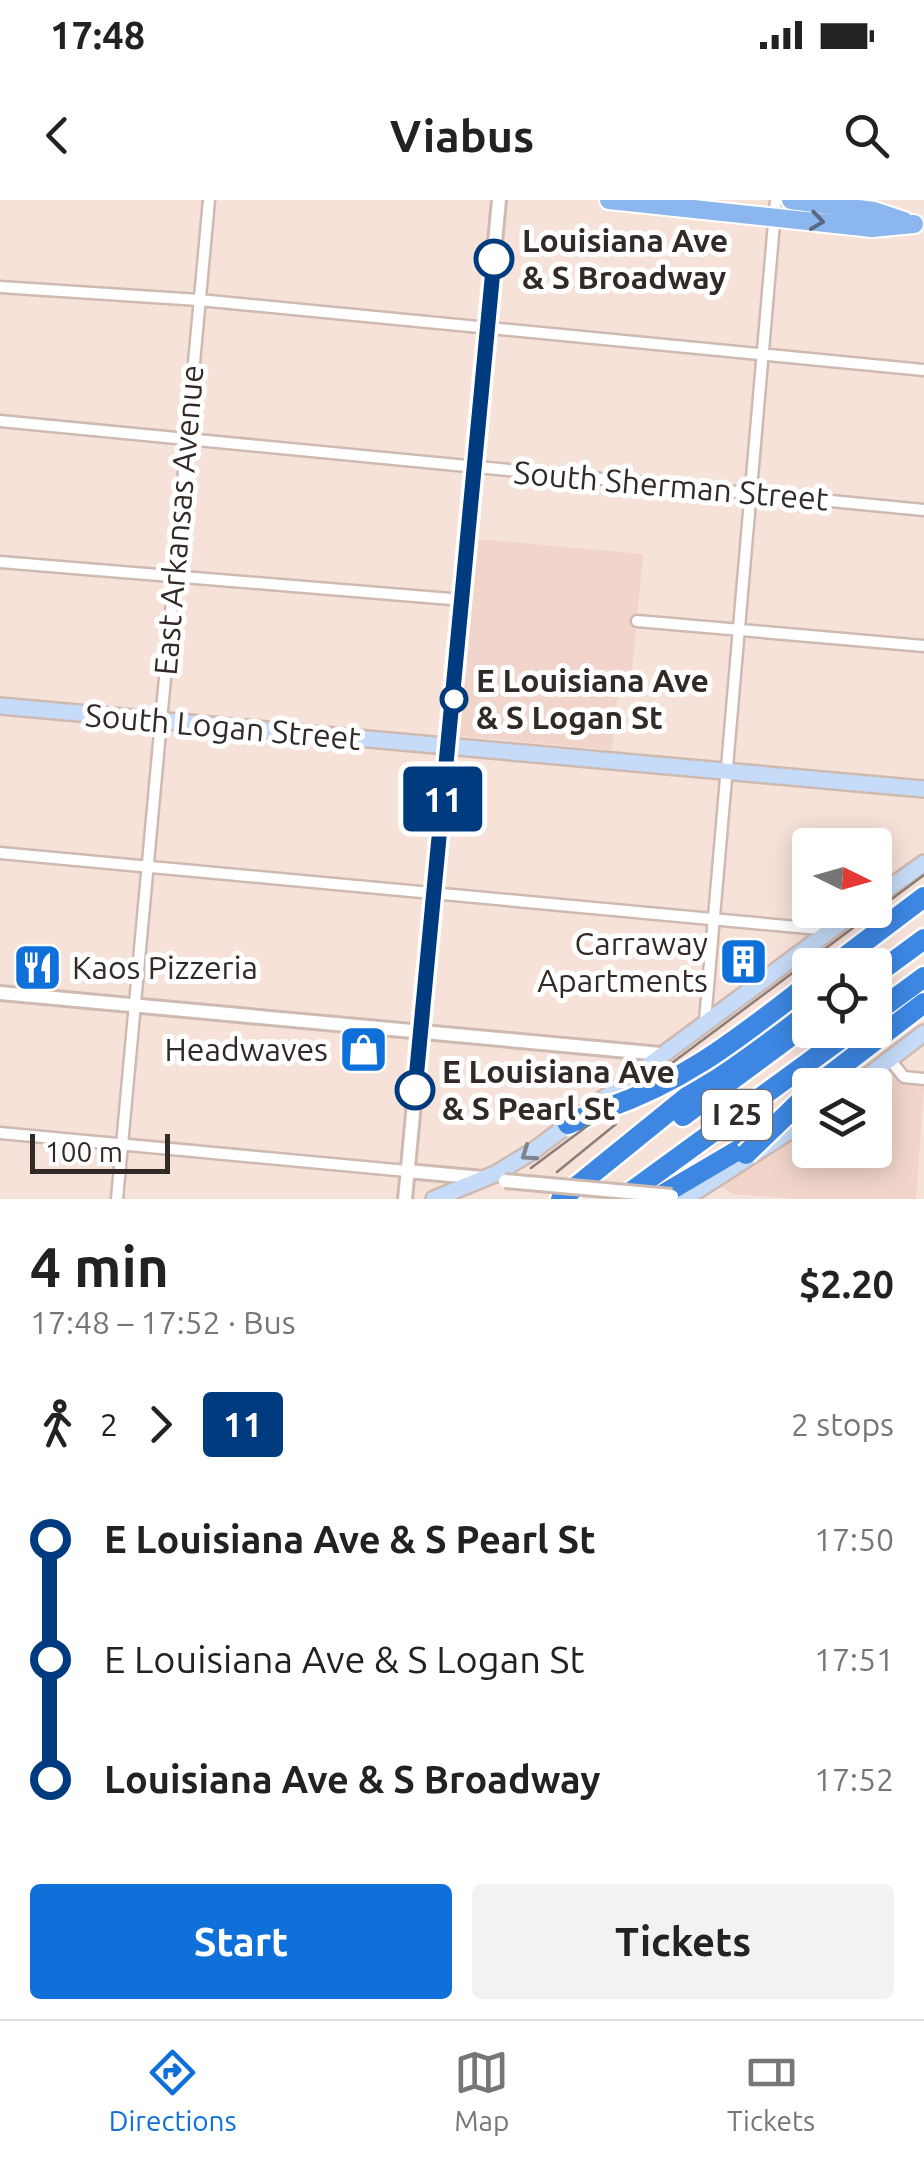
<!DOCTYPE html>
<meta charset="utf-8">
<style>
body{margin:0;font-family:Ubuntu,sans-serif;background:#f2f2f2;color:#222;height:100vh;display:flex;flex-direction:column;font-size:38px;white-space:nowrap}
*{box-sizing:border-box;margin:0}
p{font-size:32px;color:#767676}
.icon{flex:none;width:55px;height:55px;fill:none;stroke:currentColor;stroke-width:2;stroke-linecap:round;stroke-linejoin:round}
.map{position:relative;height:999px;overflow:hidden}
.drawer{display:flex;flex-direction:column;background:#fff;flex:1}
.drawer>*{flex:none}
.badge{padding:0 20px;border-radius:8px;font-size:35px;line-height:65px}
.needle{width:65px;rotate:95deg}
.controls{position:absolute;left:792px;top:628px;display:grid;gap:20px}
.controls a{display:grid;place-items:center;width:100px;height:100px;border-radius:10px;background:#fff;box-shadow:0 5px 25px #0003;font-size:50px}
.scale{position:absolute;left:30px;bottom:25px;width:140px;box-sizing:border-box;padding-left:10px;border:5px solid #322a27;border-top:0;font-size:28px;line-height:35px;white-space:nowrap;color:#322a27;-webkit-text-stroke:8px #fff;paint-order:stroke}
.map>.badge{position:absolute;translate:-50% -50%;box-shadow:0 0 0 5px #fff}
.legs{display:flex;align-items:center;gap:15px;height:110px;padding:0 30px;font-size:32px}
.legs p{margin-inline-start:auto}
.head{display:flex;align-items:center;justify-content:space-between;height:170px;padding:0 30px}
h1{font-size:55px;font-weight:700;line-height:75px}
.primary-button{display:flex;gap:20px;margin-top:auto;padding:20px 30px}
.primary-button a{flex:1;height:115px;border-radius:10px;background:#0f70d9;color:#fff;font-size:40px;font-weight:700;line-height:115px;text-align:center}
.primary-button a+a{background:#f2f2f2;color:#222}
ul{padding:0 30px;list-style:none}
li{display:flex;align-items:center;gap:35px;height:120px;font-size:38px}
li i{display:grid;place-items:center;width:15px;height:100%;margin:0 12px;background:currentColor}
li i::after{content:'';width:25px;height:25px;margin:-12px;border:8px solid;border-radius:50%;background:#fff}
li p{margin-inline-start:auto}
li:first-child i{background:linear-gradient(#0000 50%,currentColor 0)}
li:last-child i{background:linear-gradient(currentColor 50%,#0000 0)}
.status{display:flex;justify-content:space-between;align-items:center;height:70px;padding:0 50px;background:#fff;direction:ltr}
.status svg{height:28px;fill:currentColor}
header{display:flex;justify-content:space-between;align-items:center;height:130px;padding:0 30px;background:#fff;font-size:45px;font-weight:700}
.tabs{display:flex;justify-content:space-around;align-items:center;height:140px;border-top:2px solid #e0e0e0;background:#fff;font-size:28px;color:#767676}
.tabs a{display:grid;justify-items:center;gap:5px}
.tabs .selected{color:#0f70d9}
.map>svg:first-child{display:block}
</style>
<div class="status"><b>17:48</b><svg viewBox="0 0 49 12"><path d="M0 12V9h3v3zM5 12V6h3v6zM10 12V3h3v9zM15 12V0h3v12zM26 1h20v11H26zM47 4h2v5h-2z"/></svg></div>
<header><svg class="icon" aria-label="back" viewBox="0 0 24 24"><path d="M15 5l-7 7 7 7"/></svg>Viabus<svg class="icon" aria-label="search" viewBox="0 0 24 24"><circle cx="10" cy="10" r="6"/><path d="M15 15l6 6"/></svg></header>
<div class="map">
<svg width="924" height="999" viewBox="0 0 924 999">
<rect width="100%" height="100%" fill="#f7e2da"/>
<path fill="#f1d5ca" d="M 478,339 L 643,354 L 630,494 L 618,493 L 612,550 L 459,536 Z
M 880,874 L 924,887 L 916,999 L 796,999 L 733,994 L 722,987 L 721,982 L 810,919 L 810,950 L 875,950 L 875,885 L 862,885 Z"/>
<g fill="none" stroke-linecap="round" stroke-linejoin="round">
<defs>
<path id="minor" d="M 0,87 L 199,100 L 924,170
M 0,221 L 924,310
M 0,362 L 463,400
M 637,421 L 924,446
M 0,653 L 830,730
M 705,821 L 776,0
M 890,860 L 904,877 L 924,879
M 0,933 L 407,971
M 117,999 L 209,0"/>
<path id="tertiary" d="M 0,793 L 661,854
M 407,971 L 483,978
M 405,999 L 499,0"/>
<path id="secondary" d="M 0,506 L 924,589
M 875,698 L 924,663
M 856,885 L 924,833
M 434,999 L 495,974 L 533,951 L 858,710
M 684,999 L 810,918"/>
<path id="primary" d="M 609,0 L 872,28 L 914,24
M 791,0 L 874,11 L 904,21"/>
<path id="motorway" d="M 834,765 L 924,697
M 875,775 L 924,739
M 875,813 L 924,777
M 817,885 L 924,803
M 683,916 L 810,822
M 568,924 L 604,909
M 561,999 L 810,797
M 621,999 L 853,830
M 655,999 L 757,939"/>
</defs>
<use href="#minor" stroke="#cfbab2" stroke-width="15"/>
<use href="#tertiary" stroke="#cfbab2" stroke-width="18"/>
<use href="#secondary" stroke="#cfbab2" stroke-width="20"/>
<use href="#primary" stroke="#fff" stroke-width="22"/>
<use href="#motorway" stroke="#fff" stroke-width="25"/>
<use href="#minor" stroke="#fff" stroke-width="10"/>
<use href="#tertiary" stroke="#fff" stroke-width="12"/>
<use href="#secondary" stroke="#c5dbf7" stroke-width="15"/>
<use href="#primary" stroke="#8bb7ee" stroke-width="18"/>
<use href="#motorway" stroke="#3d87e3" stroke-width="20"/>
<path stroke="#8b7d78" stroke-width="2.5" d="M 531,968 L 924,675
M 557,972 L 616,924"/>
<defs>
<path id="tertiary-bridge" d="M 505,981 L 672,996"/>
<path id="motorway-bridge" d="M 604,909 C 687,881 741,836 810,783
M 746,954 L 810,892"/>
</defs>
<use href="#tertiary-bridge" stroke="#cfbab2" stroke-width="18" stroke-linecap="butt"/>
<use href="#motorway-bridge" stroke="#fff" stroke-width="25" stroke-linecap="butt"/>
<use href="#tertiary-bridge" stroke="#fff" stroke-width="12"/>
<use href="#motorway-bridge" stroke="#3d87e3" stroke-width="20"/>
</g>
<defs><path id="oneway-chevron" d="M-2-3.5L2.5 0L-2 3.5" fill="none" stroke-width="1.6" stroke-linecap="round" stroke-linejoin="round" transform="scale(2.5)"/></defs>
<use stroke="#5a6981" href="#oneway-chevron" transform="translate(817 21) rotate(8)"/>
<use stroke="#7c828f" href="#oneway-chevron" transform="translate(528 954) rotate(145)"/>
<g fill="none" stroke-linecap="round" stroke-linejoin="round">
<defs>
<path id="line-1" d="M 415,890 L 494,59"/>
</defs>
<use href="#line-1" stroke="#fff" stroke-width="22"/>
<use href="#line-1" stroke="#003b80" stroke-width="15"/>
</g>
<defs>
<symbol id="building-square" viewBox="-11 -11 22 22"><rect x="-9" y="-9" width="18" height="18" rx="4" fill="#0f70d9" stroke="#fff"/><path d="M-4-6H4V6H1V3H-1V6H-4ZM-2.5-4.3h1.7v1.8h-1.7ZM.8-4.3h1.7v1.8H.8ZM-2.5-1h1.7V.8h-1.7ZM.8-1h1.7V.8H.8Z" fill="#fff"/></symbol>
<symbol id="restaurant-square" viewBox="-11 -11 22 22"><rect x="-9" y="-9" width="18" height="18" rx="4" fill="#0f70d9" stroke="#fff"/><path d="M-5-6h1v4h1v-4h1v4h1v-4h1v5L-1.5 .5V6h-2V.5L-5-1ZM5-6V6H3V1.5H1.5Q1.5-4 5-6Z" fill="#fff"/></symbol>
<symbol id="shop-square" viewBox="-11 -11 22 22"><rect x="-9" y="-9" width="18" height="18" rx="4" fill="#0f70d9" stroke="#fff"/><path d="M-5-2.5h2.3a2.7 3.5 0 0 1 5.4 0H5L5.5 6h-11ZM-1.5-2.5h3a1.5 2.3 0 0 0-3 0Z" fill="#fff"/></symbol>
</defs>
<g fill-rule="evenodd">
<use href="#building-square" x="716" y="734" width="55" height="55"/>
<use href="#restaurant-square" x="10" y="740" width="55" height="55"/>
<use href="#shop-square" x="336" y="822" width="55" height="55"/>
</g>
<g fill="#fff" stroke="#003b80" stroke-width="5">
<circle cx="494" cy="59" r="18"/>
<circle cx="454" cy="499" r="12"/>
<circle cx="415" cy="890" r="18"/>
</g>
<g text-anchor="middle" stroke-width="10" stroke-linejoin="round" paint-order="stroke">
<rect fill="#fff" stroke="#706a68" stroke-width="2.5" x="702" y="890" width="70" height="50" rx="8"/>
<g font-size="30" font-weight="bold" fill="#322a27">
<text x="737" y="925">I 25</text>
</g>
<g font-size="32" font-weight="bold" fill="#322a27" stroke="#fff" text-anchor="start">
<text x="522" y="52">Louisiana Ave<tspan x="522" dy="37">&amp; S Broadway</tspan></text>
<text x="476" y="492">E Louisiana Ave<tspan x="476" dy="37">&amp; S Logan St</tspan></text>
<text x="442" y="883">E Louisiana Ave<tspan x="442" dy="37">&amp; S Pearl St</tspan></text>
</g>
<g font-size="32" fill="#322a27" stroke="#fff">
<text transform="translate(671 286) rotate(5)" y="11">South Sherman Street</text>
<text transform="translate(179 320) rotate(-85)" y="11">East Arkansas Avenue</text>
<text transform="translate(223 527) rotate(5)" y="11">South Logan Street</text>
</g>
<g font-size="32" fill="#322a27" stroke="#fff" text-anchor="end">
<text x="708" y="755">Carraway<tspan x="708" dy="37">Apartments</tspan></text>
<text x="72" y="779" text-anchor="start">Kaos Pizzeria</text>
<text x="328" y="861">Headwaves</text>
</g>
</g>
</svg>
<div class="controls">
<a><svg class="needle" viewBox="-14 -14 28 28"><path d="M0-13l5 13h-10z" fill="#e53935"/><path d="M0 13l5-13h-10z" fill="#767676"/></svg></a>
<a><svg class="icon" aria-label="locate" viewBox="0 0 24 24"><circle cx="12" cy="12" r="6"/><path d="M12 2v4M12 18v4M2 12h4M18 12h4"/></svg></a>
<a><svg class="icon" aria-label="layers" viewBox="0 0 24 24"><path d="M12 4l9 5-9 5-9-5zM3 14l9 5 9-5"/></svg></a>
</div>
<div class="scale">100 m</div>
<b class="badge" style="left:443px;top:599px;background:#003b80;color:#fff">11</b>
</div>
<section class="drawer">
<div class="head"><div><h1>4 min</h1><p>17:48 – 17:52 · Bus</p></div><b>$2.20</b></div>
<div class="legs"><svg class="icon" aria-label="walk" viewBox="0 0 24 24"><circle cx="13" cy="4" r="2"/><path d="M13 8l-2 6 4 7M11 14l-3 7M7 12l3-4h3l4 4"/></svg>2<svg class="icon" aria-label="forward" viewBox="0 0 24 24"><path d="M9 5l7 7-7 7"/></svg><b class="badge" style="background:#003b80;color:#fff">11</b><p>2 stops</p></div>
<ul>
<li><i style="color:#003b80"></i><b>E Louisiana Ave &amp; S Pearl St</b><p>17:50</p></li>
<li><i style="color:#003b80"></i><span>E Louisiana Ave &amp; S Logan St</span><p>17:51</p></li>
<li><i style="color:#003b80"></i><b>Louisiana Ave &amp; S Broadway</b><p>17:52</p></li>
</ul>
<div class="primary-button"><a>Start</a><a>Tickets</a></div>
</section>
<nav class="tabs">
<a class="selected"><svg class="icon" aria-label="directions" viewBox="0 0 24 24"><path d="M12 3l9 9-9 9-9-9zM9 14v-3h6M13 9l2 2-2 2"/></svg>Directions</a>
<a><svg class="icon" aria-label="map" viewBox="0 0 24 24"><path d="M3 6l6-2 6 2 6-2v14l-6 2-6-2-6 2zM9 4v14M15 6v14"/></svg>Map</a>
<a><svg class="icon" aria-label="tickets" viewBox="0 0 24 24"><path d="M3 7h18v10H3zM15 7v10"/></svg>Tickets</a>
</nav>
